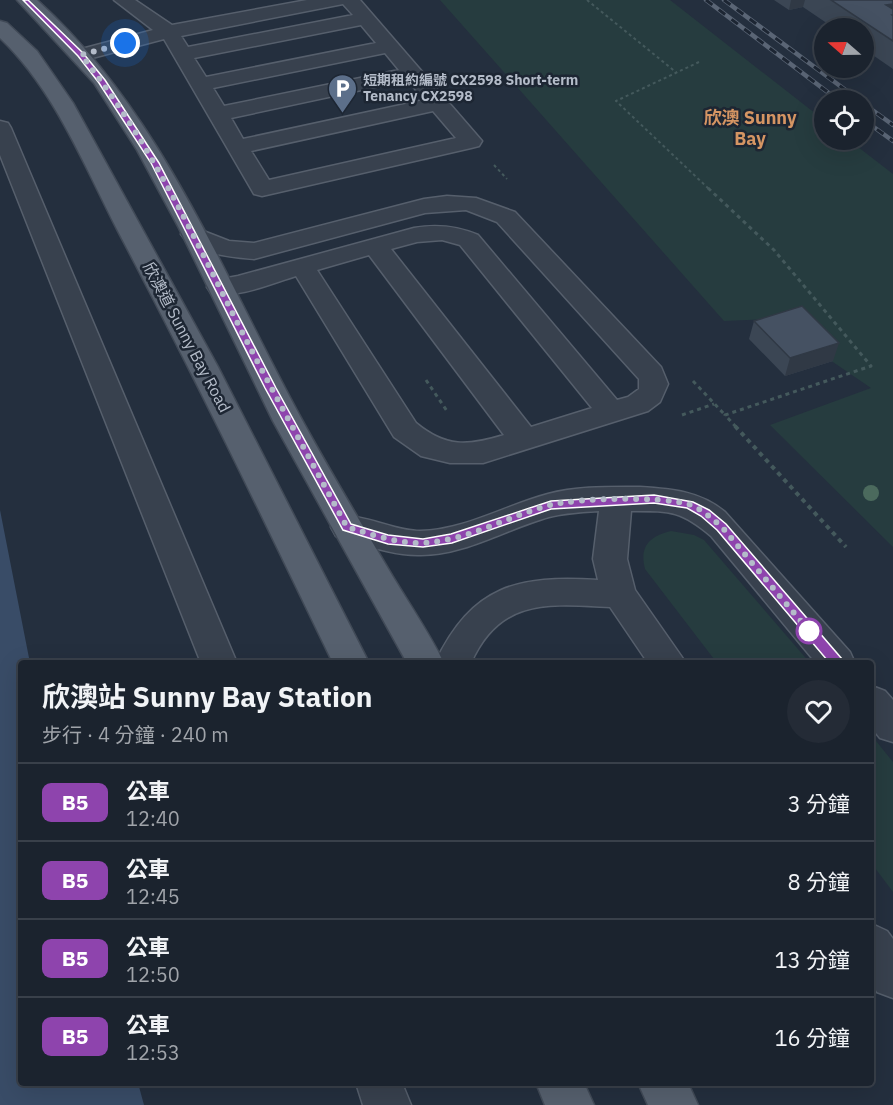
<!DOCTYPE html>
<html lang="zh-TW">
<meta charset="utf-8">
<style>
body{margin:0;font-family:"IBM Plex Sans","Noto Sans TC",sans-serif;background:#242b36;color:#f1f3f6;height:100vh;display:flex;flex-direction:column;font-size:22px;white-space:nowrap}
*{box-sizing:border-box;margin:0}
p{font-size:20px;color:#a0a4aa}
.icon{flex:none;width:33px;height:33px;fill:none;stroke:currentColor;stroke-width:2;stroke-linecap:round;stroke-linejoin:round}
.map{position:relative;flex:1;overflow:hidden}
.details{position:absolute;left:18px;top:660px;width:856px;height:426px;display:flex;flex-direction:column;background:#1b232e;border-radius:6px;box-shadow:0 6px 24px #0002,0 0 0 2px #39404a}
.details>*{flex:none}
.badge{padding:0 12px;border-radius:9px;font-size:21px;line-height:39px}
.needle{width:39px;rotate:290deg}
.tools{position:absolute;left:814px;top:18px;display:grid;gap:12px}
.tools a{display:grid;place-items:center;width:60px;height:60px;border-radius:50%;background:#1b232e;box-shadow:0 6px 24px #0002,0 0 0 2px #39404a;font-size:30px}
.you{position:absolute;width:30px;height:30px;margin:-15px;border:4px solid #fff;border-radius:50%;background:#1a73e8;box-shadow:0 0 0 9px #1a73e833}
.map>.badge{position:absolute;translate:-50% -50%;box-shadow:0 0 0 3px #fff}
.round{display:grid;place-items:center;flex:none;width:63px;height:63px;border-radius:32px;background:#242b36}
.headline{display:flex;align-items:center;justify-content:space-between;height:102px;padding:0 24px}
h1{font-size:28px;font-weight:700;line-height:45px}
ul{padding:0;list-style:none}
li{display:flex;align-items:center;gap:18px;height:78px;padding:0 24px;border-top:2px solid #39404a}
li div{flex:1}
li b{display:block;font-size:22px}
li em{font-style:normal}
li .badge{min-width:66px;font-weight:700;text-align:center}
.map>svg:first-child{display:block}
</style>
<div class="map">
<svg width="893" height="1105" viewBox="0 0 893 1105">
<rect width="100%" height="100%" fill="#242f3e"/>
<path fill="#263c3f" d="M 440,0 L 670,0 L 825,121 L 825,140 L 849,140 L 893,174 L 893,547 L 770,425 L 871,388 L 770,319 L 724,321 Z
M 671,531 L 694,535 L 704,540 L 810,663 L 717,663 L 645,569 C 639,546 650,536 671,531 Z
M 872,736 L 893,762 L 893,892 L 872,864 Z"/>
<path fill="#394c67" d="M 0,510 L 30,663 L 21,663 L 21,1083 L 138,1083 L 144,1105 L 0,1105 Z"/>
<g fill="none" stroke-linecap="round" stroke-linejoin="round">
<defs>
<path id="minor" d="M 114,0 L 135,0 L 172,25 L 307,0 L 360,0 L 482,141 L 479,146 L 471,148 L 262,196 L 254,194 L 164,39 L 81,61 L 74,59 L 71,55 L 74,51 L 153,30 ZM 343,4 L 353,15 L 188,47 L 181,36 ZM 361,25 L 376,43 L 206,77 L 194,58 ZM 385,53 L 399,70 L 224,106 L 213,88 ZM 408,80 L 424,100 L 243,139 L 231,118 ZM 433,111 L 456,138 L 269,180 L 251,151 Z
M 0,121 L 8,123 L 11,128 L 237,663 L 201,663 L 0,155 Z
M 447,196 L 476,198 L 515,212 L 661,367 L 668,384 L 660,402 L 648,411 L 483,463 L 450,463 L 421,456 L 394,437 L 296,276 C 270,284 237,299 211,293 L 207,287 L 211,281 L 238,276 L 414,228 C 437,224 457,226 478,235 L 617,400 L 628,397 L 639,389 L 639,379 L 497,222 L 466,210 L 425,213 L 254,259 C 232,257 194,254 181,234 L 184,229 L 193,227 L 229,241 L 254,243 L 424,199 ZM 442,240 L 460,245 L 592,408 L 531,427 L 391,249 L 417,242 ZM 369,255 L 504,435 C 468,446 446,448 416,423 L 317,270 Z
M 640,487 C 671,489 700,491 725,512 L 850,652 L 855,663 L 816,663 L 711,536 C 680,510 670,511 631,511 L 627,559 L 635,590 L 686,663 L 648,663 L 610,607 C 550,604 500,597 471,663 L 435,663 C 472,585 518,575 598,580 L 593,559 L 599,511 C 582,512 565,513 549,517 C 506,529 466,555 421,555 C 392,556 363,544 336,536 L 331,527 L 336,518 C 359,511 393,531 420,531 C 465,530 506,505 548,494 C 577,486 610,487 640,487 Z
M 872,686 L 885,691 L 893,700 L 893,742 L 880,738 L 872,728 Z
M 872,924 L 887,931 L 893,939 L 893,998 L 877,992 L 872,983 Z
M 356,1083 L 402,1083 L 411,1105 L 363,1105 Z"/>
<path id="major" d="M 17,0 L 37,0 C 163,114 222,274 302,420 C 331,473 362,525 393,577 C 410,605 429,633 444,663 L 407,663 L 273,421 L 179,228 L 137,150 L 94,83 Z
M 0,21 L 7,23 L 37,51 L 73,103 L 218,367 L 369,663 L 333,663 C 263,518 193,373 118,231 C 84,165 54,89 0,38 Z
M 536,1083 L 584,1083 L 594,1105 L 545,1105 Z
M 638,1083 L 688,1083 L 698,1105 L 648,1105 Z"/>
</defs>
<use href="#minor" stroke="#565f6c" stroke-width="3"/>
<use href="#major" stroke="#414a57" stroke-width="3"/>
<path stroke="#44595c" stroke-width="2" stroke-dasharray="3 3" stroke-linecap="butt" d="M 587,0 L 677,73
M 699,62 L 616,101 L 710,190
M 494,165 L 507,179"/>
<path stroke="#44595c" stroke-width="3" stroke-dasharray="4 4" stroke-linecap="butt" d="M 708,188 L 774,250 L 871,366 L 725,415 L 737,428
M 426,380 L 447,411
M 693,381 L 725,415
M 682,415 L 714,404"/>
<path stroke="#44595c" stroke-width="4" stroke-dasharray="4.5 4.5" stroke-linecap="butt" d="M 735,426 L 846,547"/>
<use href="#minor" fill="#38414e" fill-rule="evenodd"/>
<use href="#major" fill="#56606e" fill-rule="evenodd"/>
<defs>
<path id="rail" d="M 706,0 L 838,100
M 724,0 L 859,100
M 864,104 L 893,125
M 864,120 L 893,141"/>
</defs>
<use href="#rail" stroke="#5a6575" stroke-width="4.5"/>
<use href="#rail" stroke="#1d2633" stroke-width="3" stroke-dasharray="8" stroke-linecap="butt"/>
</g>
<circle fill="#4b6a5d" cx="871" cy="493" r="8"/>
<path fill="#3b4654" d="M 774,0 L 893,0 L 893,69 L 864,49 L 864,28 L 834,28 L 803,7 L 789,10 Z
M 754,321 L 833,361 L 785,376 L 749,339 Z"/>
<path fill="#303945" d="M 791,0 L 805,0 L 803,7 L 789,10 Z
M 893,4 L 893,36 L 886,5 Z
M 839,343 L 833,361 L 785,376 L 790,358 Z"/>
<path fill="#455162" stroke="#303945" stroke-width="1.5" d="M 831,0 L 893,0 L 893,4 L 886,5 L 893,9 L 893,15 L 892,15 L 893,16 L 893,41 Z
M 802,306 L 839,343 L 790,358 L 754,321 Z"/>
<path fill="#8e44ad" stroke="#fff" stroke-width="1.5" d="M 23,0 L 28,0 L 83,53 L 105,80 L 159,163 L 276,388 L 351,524 L 388,535 L 423,539 L 451,534 L 551,501 L 654,495 L 693,502 L 709,510 L 726,524 L 842,659 L 844,663 L 842,667 L 833,667 L 717,530 L 701,516 L 687,508 L 654,503 L 551,509 L 452,543 L 423,547 L 388,544 L 343,530 L 265,388 L 151,163 L 99,83 L 78,56 Z"/>
<g fill="none" stroke-linecap="round" stroke-linejoin="round">
<path stroke="#b4bcc9" stroke-width="6" stroke-dasharray="0 10.8" d="M 125,43 L 81,55 C 148,138 193,235 241,330 C 275,396 311,461 347,527 C 371,534 397,544 423,543 C 467,541 508,516 550,505 C 580,498 658,496 688,504 C 701,508 711,518 722,527 L 809,631"/>
</g>
<defs>
<symbol id="parking-pin" viewBox="-11 -11 22 30"><path d="M0 17L-7.5 6A9.5 9.5 0 1 1 7.5 6Z" fill="#5c6f8a" stroke="#1d2633"/><path d="M-3.5-5.5H1a3.5 3.5 0 0 1 0 7H-1V5.5H-3.5ZM-1-3.4V-.6H.8a1.4 1.4 0 0 0 0-2.8Z" fill="#fff"/></symbol>
</defs>
<g fill-rule="evenodd">
<use href="#parking-pin" x="326" y="72" width="33" height="45"/>
</g>
<circle fill="#fff" stroke="#8e44ad" stroke-width="3" cx="809" cy="631" r="12"/>
<g text-anchor="middle" stroke-width="5" stroke-linejoin="round" paint-order="stroke">
<g font-size="14" font-weight="bold" fill="#b4bcc9" stroke="#1d2633" text-anchor="start">
<text x="363" y="85">短期租約編號 CX2598 Short-term<tspan x="363" dy="16">Tenancy CX2598</tspan></text>
</g>
<g font-size="16" fill="#b4bcc9" stroke="#1d2633">
<text transform="translate(187 337) rotate(62)" y="6">欣澳道 Sunny Bay Road</text>
</g>
<g font-size="18" font-weight="bold" fill="#d59563" stroke="#1d2633">
<text x="750" y="124">欣澳 Sunny<tspan x="750" dy="21">Bay</tspan></text>
</g>
</g>
</svg>
<div class="tools">
<a><svg class="needle" viewBox="-14 -14 28 28"><path d="M0-13l5 13h-10z" fill="#e53935"/><path d="M0 13l5-13h-10z" fill="#a0a4aa"/></svg></a>
<a><svg class="icon" aria-label="locate" viewBox="0 0 24 24"><circle cx="12" cy="12" r="6"/><path d="M12 2v4M12 18v4M2 12h4M18 12h4"/></svg></a>
</div>
<div class="you" style="left:125px;top:43px"></div>
<section class="details">
<div class="headline"><div><h1>欣澳站 Sunny Bay Station</h1><p>步行 · 4 分鐘 · 240 m</p></div><a class="round"><svg class="icon" aria-label="heart" viewBox="0 0 24 24"><path d="M12 20l-8-8c-3-5 5-10 8-4 3-6 11-1 8 4z"/></svg></a></div>
<ul>
<li><span class="badge" style="background:#8e44ad;color:#fff">B5</span><div><b>公車</b><p>12:40</p></div><em>3 分鐘</em></li>
<li><span class="badge" style="background:#8e44ad;color:#fff">B5</span><div><b>公車</b><p>12:45</p></div><em>8 分鐘</em></li>
<li><span class="badge" style="background:#8e44ad;color:#fff">B5</span><div><b>公車</b><p>12:50</p></div><em>13 分鐘</em></li>
<li><span class="badge" style="background:#8e44ad;color:#fff">B5</span><div><b>公車</b><p>12:53</p></div><em>16 分鐘</em></li>
</ul>
</section>
</div>
